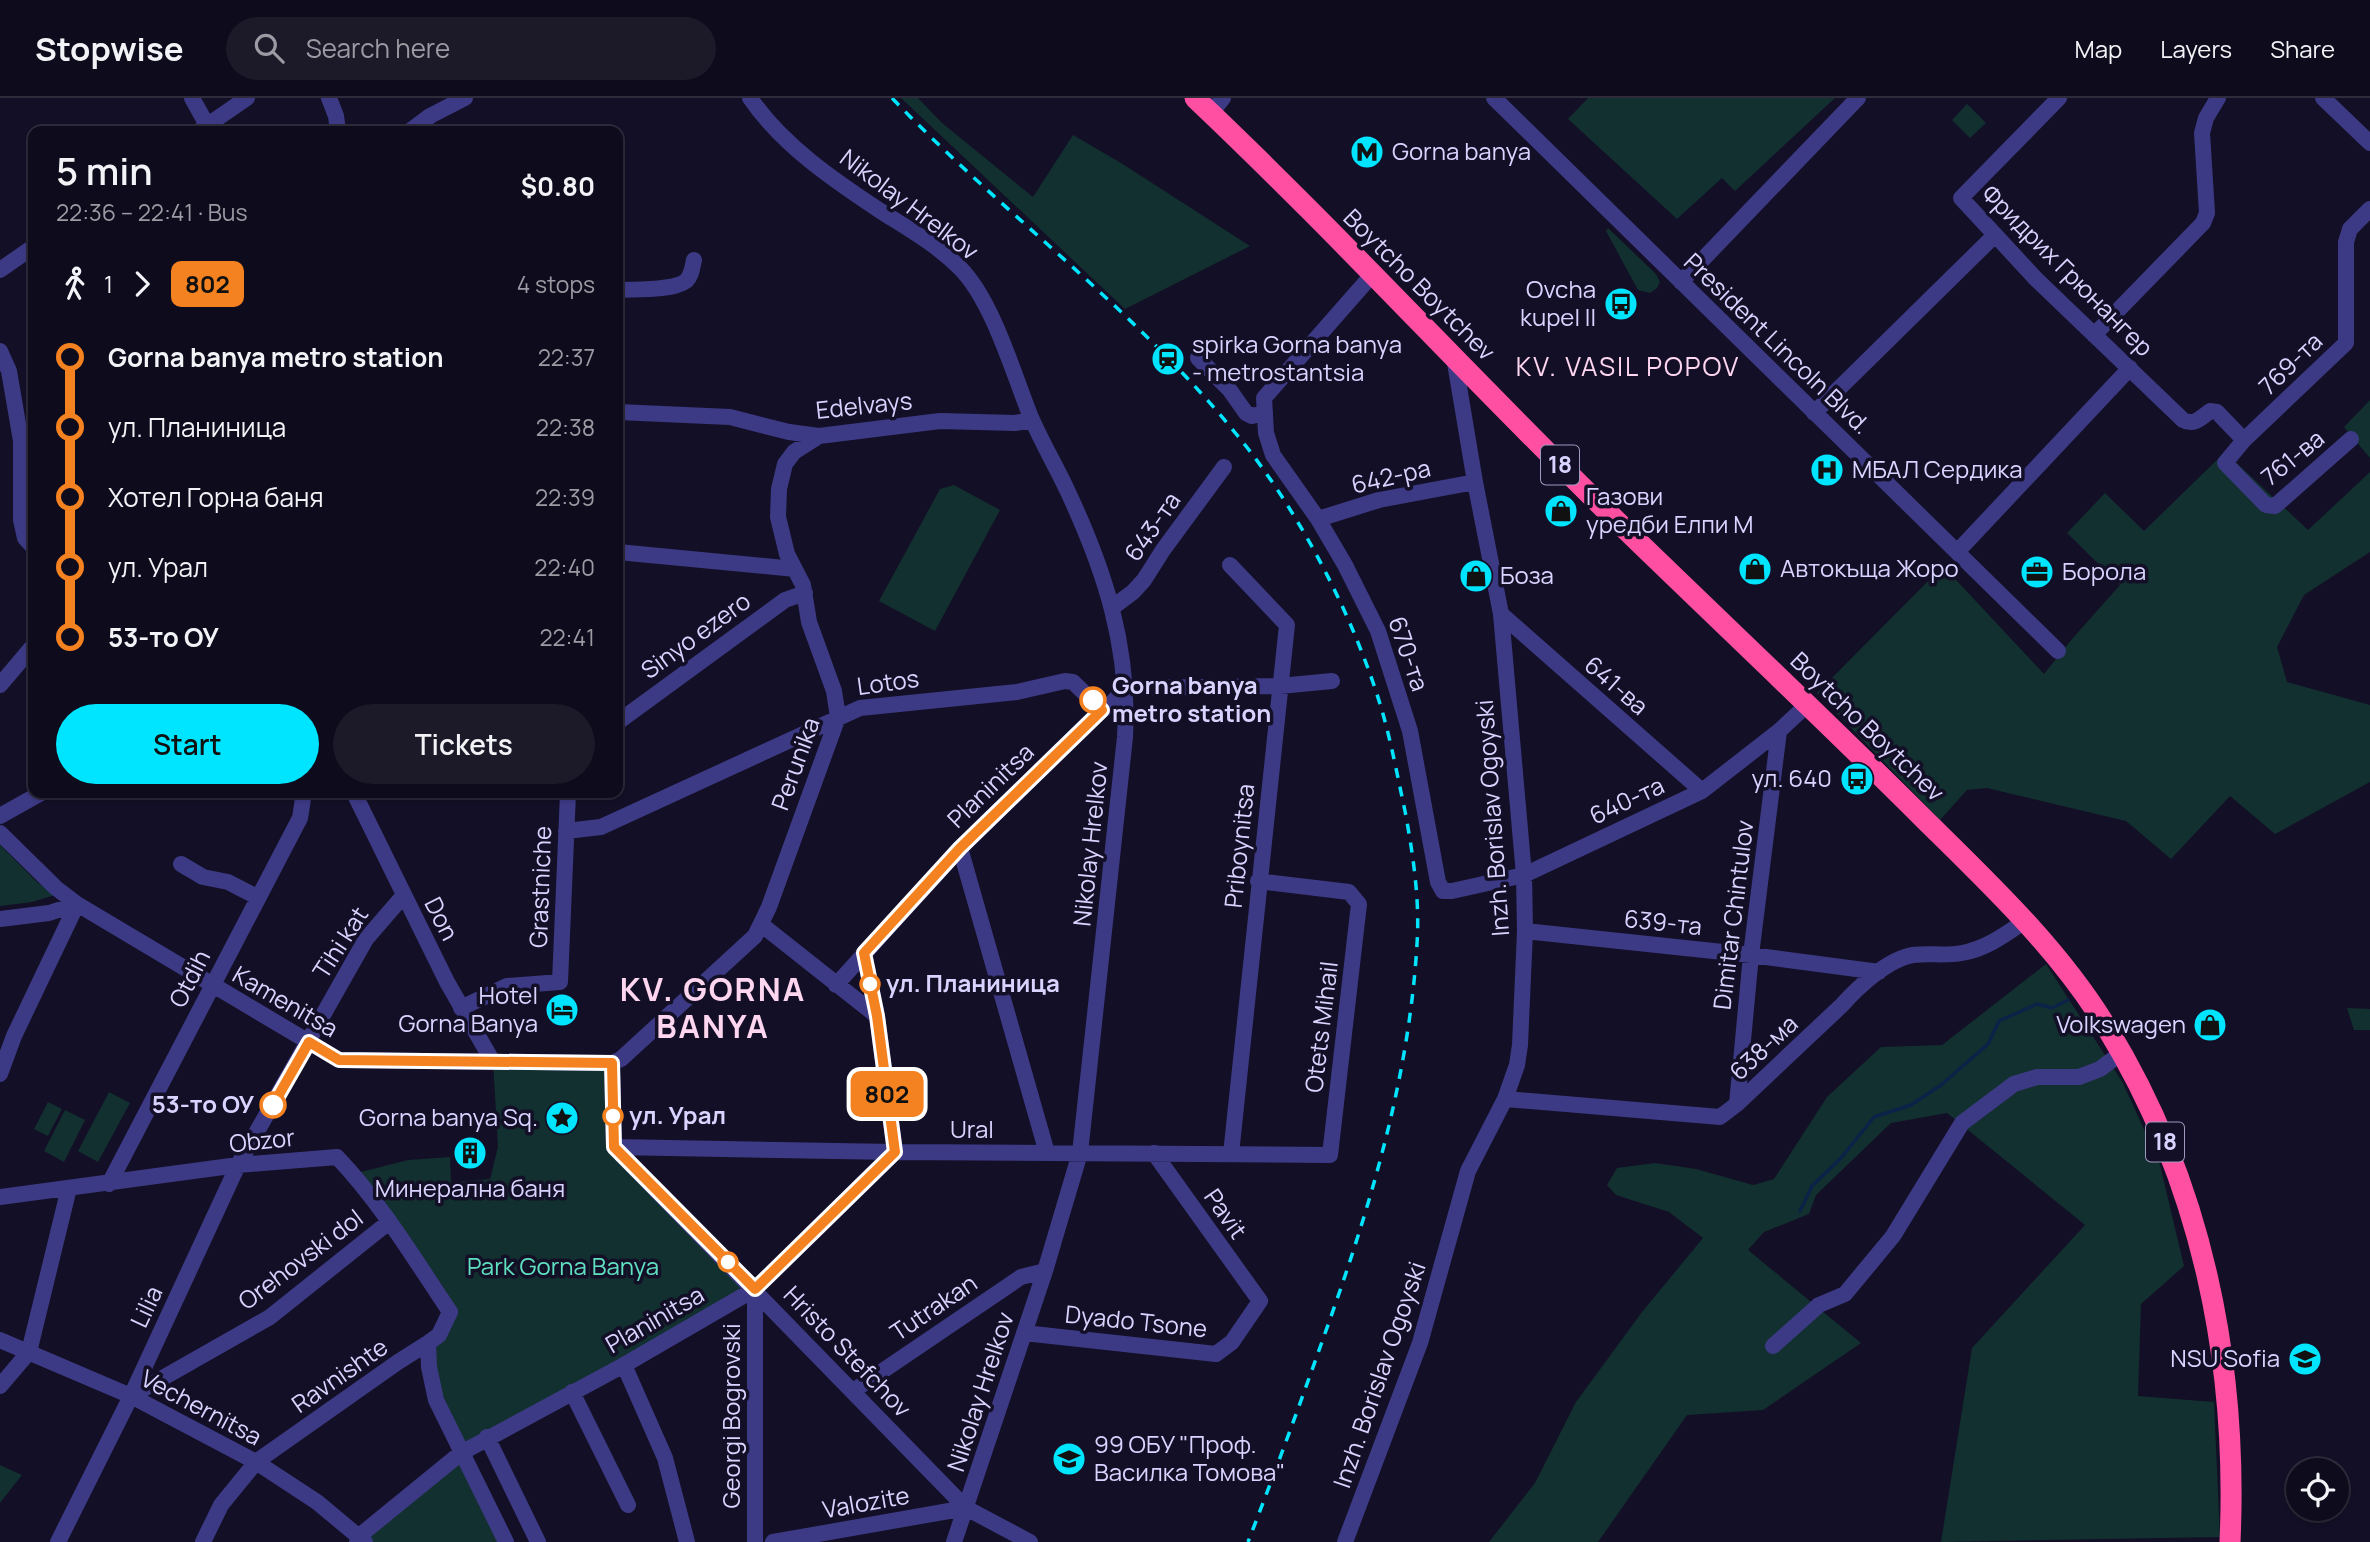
<!DOCTYPE html>
<meta charset="utf-8">
<style>
body{margin:0;font-family:Manrope,sans-serif;background:#1c1929;color:#f1f3f6;height:100vh;display:flex;flex-direction:column;font-size:26px;white-space:nowrap}
*{box-sizing:border-box;margin:0}
p{font-size:23px;color:#9b9ba3}
.icon{flex:none;width:38px;height:38px;fill:none;stroke:currentColor;stroke-width:2;stroke-linecap:round;stroke-linejoin:round}
.map{position:relative;flex:1;overflow:hidden}
.drawer{position:absolute;left:28px;top:28px;width:595px;height:672px;display:flex;flex-direction:column;background:#0e0b1c;border-radius:14px;box-shadow:0 2px 5px #0004,0 0 0 2px #2e2b3b}
.drawer>*{flex:none}
.badge{padding:0 14px;border-radius:10px;font-size:24px;line-height:46px}
.buttons{position:absolute;left:2286px;top:1360px;display:grid;gap:14px}
.buttons a{display:grid;place-items:center;width:63px;height:63px;border-radius:50%;background:#0e0b1c;box-shadow:0 2px 5px #0004,0 0 0 2px #2e2b3b;font-size:35px}
.map>.badge{position:absolute;translate:-50% -50%;box-shadow:0 0 0 4px #fff}
.legs{display:flex;align-items:center;gap:10px;height:77px;padding:0 28px;font-size:23px}
.legs p{margin-inline-start:auto}
.head{display:flex;align-items:center;justify-content:space-between;height:119px;padding:0 28px}
h1{font-size:38px;font-weight:600;line-height:52px}
.button{display:flex;gap:14px;margin-top:auto;padding:14px 28px}
.button a{flex:1;height:80px;border-radius:42px;background:#00e5ff;color:#111;font-size:28px;font-weight:600;line-height:80px;text-align:center}
.button a+a{background:#1c1929;color:#f1f3f6}
ul{padding:0 28px;list-style:none}
li{display:flex;align-items:center;gap:24px;height:70px;font-size:26px}
li i{display:grid;place-items:center;width:10px;height:100%;margin:0 9px;background:currentColor}
li i::after{content:'';width:18px;height:18px;margin:-9px;border:5px solid;border-radius:50%;background:#0e0b1c}
li p{margin-inline-start:auto}
li:first-child i{background:linear-gradient(#0000 50%,currentColor 0)}
li:last-child i{background:linear-gradient(currentColor 50%,#0000 0)}
header{display:flex;align-items:center;gap:42px;box-sizing:border-box;height:98px;padding:0 35px;background:#0e0b1c;border-bottom:2px solid #2e2b3b}
header strong{font-size:33px}
nav{display:flex;gap:38px;margin-inline-start:auto;font-size:24px}
.search{width:490px;height:63px;background:#1c1929;display:flex;align-items:center;gap:18px;box-sizing:border-box;padding:0 24px;border-radius:38px;color:#9b9ba3;font-size:26px}
.map>svg:first-child{display:block}
</style>
<header>
<strong>Stopwise</strong>
<div class="search"><svg class="icon" aria-label="search" viewBox="0 0 24 24"><circle cx="10" cy="10" r="6"/><path d="M15 15l6 6"/></svg>Search here</div>
<nav><a>Map</a><a>Layers</a><a>Share</a></nav>
</header>
<div class="map">
<svg width="2370" height="1444" viewBox="0 0 2370 1444">
<rect width="100%" height="100%" fill="#130f26"/>
<path fill="#12302f" d="M 901,0 L 918,0 L 942,25 L 1033,99 L 1073,37 L 1121,65 L 1250,148 L 1125,211 Z
M 1588,0 L 1835,0 L 1735,93 L 1722,80 L 1677,121 L 1568,21 Z
M 1967,6 L 1986,25 L 1970,40 L 1952,22 Z
M 1608,130 L 1656,176 L 1660,184 L 1657,190 L 1650,195 L 1638,192 L 1606,133 Z
M 2370,302 L 2370,360 L 2344,329 Z
M 2225,354 L 2308,432 L 2370,374 L 2370,454 L 2304,497 L 2277,549 L 2287,584 L 2370,607 L 2370,684 L 2275,736 L 2230,698 L 2171,761 L 2126,723 L 1987,690 L 1967,692 L 1940,722 L 1817,595 L 1943,468 L 2044,576 L 2072,541 L 2120,487 L 2067,435 L 2105,395 L 2144,433 Z
M 954,387 L 1000,412 L 935,533 L 879,503 L 940,391 Z
M 0,747 L 37,784 L 55,797 L 32,804 L 0,808 Z
M 2046,866 L 2123,985 L 2160,1067 L 2184,1168 L 2141,1206 L 2138,1298 L 2214,1304 L 2220,1439 L 1941,1444 L 1972,1250 L 2085,1127 L 1947,1015 L 1891,1025 L 1816,1097 L 1809,1116 L 1764,1134 L 1748,1152 L 1861,1245 L 1763,1312 L 1687,1317 L 1598,1444 L 1489,1444 L 1535,1385 L 1576,1304 L 1642,1214 L 1703,1140 L 1669,1114 L 1616,1097 L 1607,1087 L 1617,1070 L 1655,1065 L 1696,1071 L 1753,1087 L 1774,1081 L 1827,999 L 1881,949 L 1942,947 Z
M 2347,910 L 2370,911 L 2370,932 L 2354,932 Z
M 493,964 L 612,965 L 614,1049 L 755,1191 L 461,1355 L 506,1444 L 365,1444 L 461,1355 L 436,1302 L 428,1245 L 450,1214 L 353,1076 L 408,1062 L 450,1059 L 451,1084 L 490,1081 L 498,1049 Z
M 109,994 L 130,1005 L 98,1064 L 78,1053 Z
M 48,1004 L 62,1011 L 48,1038 L 34,1031 Z
M 65,1012 L 85,1022 L 64,1064 L 44,1053 Z
M 0,1367 L 22,1377 L 0,1405 Z"/>
<g fill="none" stroke-linecap="round" stroke-linejoin="round">
<path stroke="#0c2248" stroke-width="3.5" d="M 1800,1113 L 1812,1088 L 1841,1060 L 1874,1019 L 1911,1007 L 1941,987 L 1988,946 L 1999,923 L 2037,906 L 2052,910 L 2068,902"/>
<path stroke="#3d3a85" stroke-width="16" d="M 192,0 L 207,27
M 329,0 L 336,18 L 338,33
M 750,0 C 783,48 835,83 882,114 C 909,131 937,147 960,170 C 992,202 1013,274 1030,317 C 1041,343 1056,368 1068,394 C 1105,473 1130,550 1125,639 L 1080,1055 L 1045,1173 L 954,1444
M 1494,0 L 2058,553
M 2059,0 L 1961,100 L 2036,181 L 2183,322 C 2194,328 2201,320 2210,313 L 2217,314 L 2244,342
M 2323,0 L 2370,45
M 1211,15 L 1223,0
M 199,33 L 247,0
M 410,33 L 430,18 L 465,0
M 0,172 L 33,149
M 1372,177 L 1264,300 L 1266,335 L 1273,357 L 1318,421 L 1345,467 L 1378,533 L 1410,633 L 1438,784 L 1443,793 L 1452,793 L 1524,777 L 1702,693 L 1779,633 L 1807,607
M 1681,184 L 1858,0
M 618,192 C 635,191 673,193 686,183 C 692,177 692,170 694,162
M 2094,237 L 2203,125 L 2207,115 L 2202,35 L 2206,20 L 2218,0
M 0,253 L 9,273 L 21,343 L 21,422 L 25,440 L 33,449
M 1198,260 L 1229,291 L 1246,315 L 1252,318 L 1265,315
M 618,314 L 730,319 L 789,334 L 819,338 L 940,323 L 1015,325 L 1032,322
M 1814,315 L 1994,138
M 2351,341 L 2275,408 L 2266,407 L 2225,365 L 2244,342 L 2346,245 L 2346,144 L 2350,131 L 2370,111
M 1318,421 L 1379,402 L 1475,384
M 618,454 L 795,471
M 1957,454 L 2130,270
M 1230,467 L 1287,527 L 1231,1056
M 1113,509 L 1133,494 L 1144,482 L 1163,452 L 1224,369
M 1501,516 L 1702,693
M 0,587 L 33,548
M 1125,590 L 1280,588 L 1332,583
M 618,624 L 785,502 L 805,495
M 354,695 L 447,884 L 493,964
M 0,718 L 41,695
M 566,733 L 601,729 L 860,610 L 1017,594 L 1065,583 L 1073,584 L 1102,612
M 0,735 L 56,790 L 77,806 L 14,938 L 0,976
M 960,750 L 1047,1055
M 181,766 L 203,779 L 228,784 L 257,799
M 0,821 L 49,815 L 77,806 L 339,962 L 612,965 L 621,961 L 755,838 L 769,809 L 838,619 L 834,593 L 809,524 L 803,487 L 787,456 L 778,419 L 779,391 L 785,366 L 794,354 L 819,338
M 762,827 L 877,918
M 1525,833 L 1751,857 L 1879,874
M 864,855 L 877,918 L 895,1054
M 836,887 L 960,750 L 1102,612 L 1111,606 L 1125,590
M 461,910 L 507,888 L 560,884 L 568,695
M 612,965 L 614,1049
M 1505,1001 L 1720,1019 L 1737,1006 L 1842,907 C 1858,889 1888,861 1913,857 C 1929,855 1946,858 1962,855 C 1986,851 2006,836 2025,823
M 1737,1006 L 1751,857 L 1779,633
M 614,1049 L 895,1054 L 1330,1057 L 1359,806 L 1349,794 L 1258,783
M 614,1049 L 966,1410 L 1030,1444
M 109,1086 L 300,720 L 303,701 L 299,695
M 0,1099 L 238,1067 L 337,1059 C 381,1105 415,1162 450,1214 L 439,1237 L 428,1245 L 398,1264 L 256,1364 L 221,1407 L 203,1444
M 755,1191 L 755,1444
M 1024,1235 L 1216,1256 L 1232,1244 L 1260,1203 L 1154,1055
M 0,1242 L 131,1298 L 256,1364 L 317,1404 L 365,1444
M 428,1245 L 429,1269 L 436,1302 L 506,1444
M 1773,1248 L 1819,1207 L 1845,1196 L 1893,1138 L 1962,1025 L 2014,986 L 2037,979 L 2079,979 L 2100,971 L 2120,956
M 624,1267 L 665,1360 L 687,1444
M 0,1288 L 29,1254 L 69,1090
M 853,1293 L 1021,1179 L 1045,1173
M 572,1294 L 628,1407
M 131,1298 L 270,1219 L 389,1124
M 487,1339 L 538,1444
M 58,1444 L 131,1298 L 238,1067 L 366,841 L 404,797
M 357,1444 L 358,1439 L 461,1355 L 624,1267 L 755,1191 L 895,1054
M 773,1444 L 966,1410
M 1345,1444 L 1420,1245 L 1468,1073 L 1505,1001 L 1517,967 L 1520,947 L 1525,833 L 1524,777 L 1501,516 L 1475,384 L 1454,259"/>
<path stroke="#ff4fa3" stroke-width="21" d="M 1195,0 C 1343,140 1480,291 1626,432 C 1726,529 1827,624 1925,722 C 1990,786 2059,851 2107,930 C 2202,1085 2238,1264 2230,1444"/>
<path stroke="#00e5ff" stroke-width="3.5" stroke-dasharray="10 9" stroke-linecap="butt" d="M 892,0 C 1003,116 1135,211 1237,337 C 1299,412 1356,522 1383,616 C 1392,648 1398,681 1405,713 C 1413,756 1420,802 1417,846 C 1409,982 1369,1113 1323,1241 C 1299,1309 1274,1377 1248,1444"/>
</g>
<g fill="none" stroke-linecap="round" stroke-linejoin="round">
<defs>
<path id="line-1" d="M 273,1007 L 309,944 L 339,962 L 612,965 L 614,1049 L 755,1191 L 895,1054 L 877,918 L 864,855 L 960,750 L 1102,612 L 1093,602"/>
</defs>
<use href="#line-1" stroke="#fff" stroke-width="16"/>
<use href="#line-1" stroke="#f58220" stroke-width="10"/>
</g>
<defs>
<symbol id="metro-disc" viewBox="-11 -11 22 22"><circle r="9.5" fill="#00e5ff" stroke="#130f26"/><path d="M-5.5 5V-5H-3L0 0L3-5H5.5V5H3V-.5L0 4L-3-.5V5Z" fill="#111"/></symbol>
<symbol id="bus-disc" viewBox="-11 -11 22 22"><circle r="9.5" fill="#00e5ff" stroke="#130f26"/><path d="M-5-6H5V4H4V6H2V4H-2V6H-4V4H-5ZM-3.5-4V0h7V-4ZM-3.5 1.2v1.5H-2V1.2ZM2 1.2v1.5H3.5V1.2Z" fill="#111"/></symbol>
<symbol id="station-disc" viewBox="-11 -11 22 22"><circle r="9.5" fill="#00e5ff" stroke="#130f26"/><path d="M-3-6H3Q5-6 5-4V2Q5 4 3 4L4.5 6H3L1.5 4h-3L-3 6H-4.5L-3 4Q-5 4-5 2V-4Q-5-6-3-6ZM-3.5-4v3h7v-3ZM-3.5 1v1.5H-2V1ZM2 1v1.5H3.5V1Z" fill="#111"/></symbol>
<symbol id="hospital-disc" viewBox="-11 -11 22 22"><circle r="9.5" fill="#00e5ff" stroke="#130f26"/><path d="M-5-5h3v3.5h4V-5h3V5h-3V1.5h-4V5h-3Z" fill="#111"/></symbol>
<symbol id="shop-disc" viewBox="-11 -11 22 22"><circle r="9.5" fill="#00e5ff" stroke="#130f26"/><path d="M-5-2.5h2.3a2.7 3.5 0 0 1 5.4 0H5L5.5 6h-11ZM-1.5-2.5h3a1.5 2.3 0 0 0-3 0Z" fill="#111"/></symbol>
<symbol id="office-disc" viewBox="-11 -11 22 22"><circle r="9.5" fill="#00e5ff" stroke="#130f26"/><path d="M-6-3h4V-5.5h4V-3h4V5H-6ZM-1-4.5V-3h2v-1.5ZM-6 0V1H6V0Z" fill="#111"/></symbol>
<symbol id="hotel-disc" viewBox="-11 -11 22 22"><circle r="9.5" fill="#00e5ff" stroke="#130f26"/><path d="M-6-4.5h1.5V1H6V5H4.5V3h-9V5H-6ZM-4 0a1.8 1.8 0 1 1 3.6 0ZM.5 0V-2.5h3Q6-2.5 6 0Z" fill="#111"/></symbol>
<symbol id="sight-disc" viewBox="-11 -11 22 22"><circle r="9.5" fill="#00e5ff" stroke="#130f26"/><path d="M0-6L1.8-2.2L6-1.7L2.9 1.2L3.7 5.4L0 3.3L-3.7 5.4L-2.9 1.2L-6-1.7L-1.8-2.2Z" fill="#111"/></symbol>
<symbol id="building-disc" viewBox="-11 -11 22 22"><circle r="9.5" fill="#00e5ff" stroke="#130f26"/><path d="M-4-6H4V6H1V3H-1V6H-4ZM-2.5-4.3h1.7v1.8h-1.7ZM.8-4.3h1.7v1.8H.8ZM-2.5-1h1.7V.8h-1.7ZM.8-1h1.7V.8H.8Z" fill="#111"/></symbol>
<symbol id="school-disc" viewBox="-11 -11 22 22"><circle r="9.5" fill="#00e5ff" stroke="#130f26"/><path d="M0-5L7-2L0 1L-7-2ZM-4 1L0 2.5L4 1V4Q0 6-4 4Z" fill="#111"/></symbol>
</defs>
<g fill-rule="evenodd">
<use href="#metro-disc" x="1348" y="35" width="38" height="38"/>
<use href="#bus-disc" x="1602" y="187" width="38" height="38"/>
<use href="#station-disc" x="1149" y="242" width="38" height="38"/>
<use href="#hospital-disc" x="1808" y="353" width="38" height="38"/>
<use href="#shop-disc" x="1542" y="394" width="38" height="38"/>
<use href="#shop-disc" x="1736" y="452" width="38" height="38"/>
<use href="#office-disc" x="2018" y="455" width="38" height="38"/>
<use href="#shop-disc" x="1457" y="459" width="38" height="38"/>
<use href="#bus-disc" x="1838" y="662" width="38" height="38"/>
<use href="#hotel-disc" x="543" y="893" width="38" height="38"/>
<use href="#shop-disc" x="2191" y="908" width="38" height="38"/>
<use href="#sight-disc" x="543" y="1001" width="38" height="38"/>
<use href="#building-disc" x="451" y="1036" width="38" height="38"/>
<use href="#school-disc" x="2286" y="1242" width="38" height="38"/>
<use href="#school-disc" x="1050" y="1342" width="38" height="38"/>
</g>
<g fill="#fff" stroke="#f58220" stroke-width="3.5">
<circle cx="1093" cy="602" r="12"/>
<circle cx="870" cy="886" r="9"/>
<circle cx="273" cy="1007" r="12"/>
<circle cx="613" cy="1018" r="9"/>
<circle cx="728" cy="1164" r="9"/>
</g>
<g text-anchor="middle" stroke-width="7" stroke-linejoin="round" paint-order="stroke">
<g fill="#130f26" stroke="#9e99be" stroke-width="2">
<rect x="1541" y="347.5" width="38" height="39" rx="5"/>
<rect x="2146" y="1024.5" width="38" height="39" rx="5"/>
</g>
<g font-size="23" font-weight="bold" fill="#d9d4ff">
<text x="1560" y="375">18</text>
<text x="2165" y="1052">18</text>
</g>
<g font-size="24" fill="#d9d4ff" stroke="#130f26" text-anchor="start">
<text x="1392" y="62">Gorna banya</text>
<text x="1596" y="200" text-anchor="end">Ovcha<tspan x="1596" dy="28">kupel II</tspan></text>
<text x="1192" y="255">spirka Gorna banya<tspan x="1192" dy="28">- metrostantsia</tspan></text>
<text x="1852" y="380">МБАЛ Сердика</text>
<text x="1586" y="407">Газови<tspan x="1586" dy="28">уредби Елпи М</tspan></text>
<text x="1780" y="479">Автокъща Жоро</text>
<text x="2062" y="482">Борола</text>
<text x="1500" y="486">Боза</text>
<text x="1832" y="689" text-anchor="end">ул. 640</text>
<text x="538" y="906" text-anchor="end">Hotel<tspan x="538" dy="28">Gorna Banya</tspan></text>
<text x="2186" y="935" text-anchor="end">Volkswagen</text>
<text x="538" y="1028" text-anchor="end">Gorna banya Sq.</text>
<text x="470" y="1099" text-anchor="middle">Минерална баня</text>
<text x="2280" y="1269" text-anchor="end">NSU Sofia</text>
<text x="1094" y="1355">99 ОБУ "Проф.<tspan x="1094" dy="28">Василка Томова"</tspan></text>
</g>
<g font-size="24" fill="#d9d4ff" stroke="#130f26">
<text transform="translate(909 107) rotate(37)" y="8">Nikolay Hrelkov</text>
<text transform="translate(2067 173) rotate(45)" y="8">Фридрих Грюнангер</text>
<text transform="translate(1419 187) rotate(45)" y="8">Boytcho Boytchev</text>
<text transform="translate(1777 246) rotate(44)" y="8">President Lincoln Blvd.</text>
<text transform="translate(2291 266) rotate(-44)" y="8">769-та</text>
<text transform="translate(864 308) rotate(-6)" y="8">Edelvays</text>
<text transform="translate(2293 360) rotate(-39)" y="8">761-ва</text>
<text transform="translate(1391 379) rotate(-13)" y="8">642-ра</text>
<text transform="translate(1153 429) rotate(-55)" y="8">643-та</text>
<text transform="translate(696 538) rotate(-36)" y="8">Sinyo ezero</text>
<text transform="translate(1408 556) rotate(71)" y="8">670-та</text>
<text transform="translate(888 585) rotate(-8)" y="8">Lotos</text>
<text transform="translate(1616 588) rotate(41)" y="8">641-ва</text>
<text transform="translate(1867 629) rotate(44)" y="8">Boytcho Boytchev</text>
<text transform="translate(796 666) rotate(-70)" y="8">Perunika</text>
<text transform="translate(991 688) rotate(-44)" y="8">Planinitsa</text>
<text transform="translate(1627 703) rotate(-25)" y="8">640-та</text>
<text transform="translate(1493 720) rotate(-94)" y="8">Inzh. Borislav Ogoyski</text>
<text transform="translate(1091 746) rotate(-84)" y="8">Nikolay Hrelkov</text>
<text transform="translate(1240 748) rotate(-84)" y="8">Priboynitsa</text>
<text transform="translate(541 789) rotate(-88)" y="8">Grastniche</text>
<text transform="translate(1734 817) rotate(-83)" y="8">Dimitar Chintulov</text>
<text transform="translate(441 821) rotate(63)" y="8">Don</text>
<text transform="translate(1663 825) rotate(6)" y="8">639-та</text>
<text transform="translate(341 845) rotate(-57)" y="8">Tihi kat</text>
<text transform="translate(190 881) rotate(-63)" y="8">Otdih</text>
<text transform="translate(285 904) rotate(30)" y="8">Kamenitsa</text>
<text transform="translate(1322 929) rotate(-83)" y="8">Otets Mihail</text>
<text transform="translate(1764 950) rotate(-43)" y="8">638-ма</text>
<text x="972" y="1040">Ural</text>
<text transform="translate(262 1043) rotate(-6)" y="8">Obzor</text>
<text transform="translate(1225 1116) rotate(55)" y="8">Pavit</text>
<text transform="translate(301 1162) rotate(-37)" y="8">Orehovski dol</text>
<text transform="translate(147 1209) rotate(-65)" y="8">Lilia</text>
<text transform="translate(934 1210) rotate(-34)" y="8">Tutrakan</text>
<text transform="translate(655 1222) rotate(-30)" y="8">Planinitsa</text>
<text transform="translate(1136 1224) rotate(6)" y="8">Dyado Tsone</text>
<text transform="translate(847 1254) rotate(46)" y="8">Hristo Stefchov</text>
<text transform="translate(1380 1277) rotate(-71)" y="8">Inzh. Borislav Ogoyski</text>
<text transform="translate(340 1278) rotate(-35)" y="8">Ravnishte</text>
<text transform="translate(981 1294) rotate(-72)" y="8">Nikolay Hrelkov</text>
<text transform="translate(201 1310) rotate(28)" y="8">Vechernitsa</text>
<text transform="translate(732 1318) rotate(-90)" y="8">Georgi Bogrovski</text>
<text transform="translate(866 1405) rotate(-10)" y="8">Valozite</text>
</g>
<g font-size="24" font-weight="bold" fill="#d9d4ff" stroke="#130f26" text-anchor="start">
<text x="1112" y="596">Gorna banya<tspan x="1112" dy="28">metro station</tspan></text>
<text x="886" y="894">ул. Планиница</text>
<text x="254" y="1015" text-anchor="end">53-то ОУ</text>
<text x="629" y="1026">ул. Урал</text>
</g>
<g font-size="24" fill="#5fe0c0" stroke="#130f26">
<text x="563" y="1177">Park Gorna Banya</text>
</g>
<g font-size="26" letter-spacing="2" fill="#ffd6f0" stroke="#130f26">
<text x="1628" y="278">KV. VASIL POPOV</text>
</g>
<g font-size="32" font-weight="bold" letter-spacing="2" fill="#ffd6f0" stroke="#130f26">
<text x="713" y="903">KV. GORNA<tspan x="713" dy="37">BANYA</tspan></text>
</g>
</g>
</svg>
<div class="buttons">
<a><svg class="icon" aria-label="locate" viewBox="0 0 24 24"><circle cx="12" cy="12" r="6"/><path d="M12 2v4M12 18v4M2 12h4M18 12h4"/></svg></a>
</div>
<b class="badge" style="left:887px;top:996px;background:#f58220;color:#111">802</b>
<section class="drawer">
<div class="head"><div><h1>5 min</h1><p>22:36 – 22:41 · Bus</p></div><b>$0.80</b></div>
<div class="legs"><svg class="icon" aria-label="walk" viewBox="0 0 24 24"><circle cx="13" cy="4" r="2"/><path d="M13 8l-2 6 4 7M11 14l-3 7M7 12l3-4h3l4 4"/></svg>1<svg class="icon" aria-label="forward" viewBox="0 0 24 24"><path d="M9 5l7 7-7 7"/></svg><b class="badge" style="background:#f58220;color:#111">802</b><p>4 stops</p></div>
<ul>
<li><i style="color:#f58220"></i><b>Gorna banya metro station</b><p>22:37</p></li>
<li><i style="color:#f58220"></i><span>ул. Планиница</span><p>22:38</p></li>
<li><i style="color:#f58220"></i><span>Хотел Горна баня</span><p>22:39</p></li>
<li><i style="color:#f58220"></i><span>ул. Урал</span><p>22:40</p></li>
<li><i style="color:#f58220"></i><b>53-то ОУ</b><p>22:41</p></li>
</ul>
<div class="button"><a>Start</a><a>Tickets</a></div>
</section>
</div>
